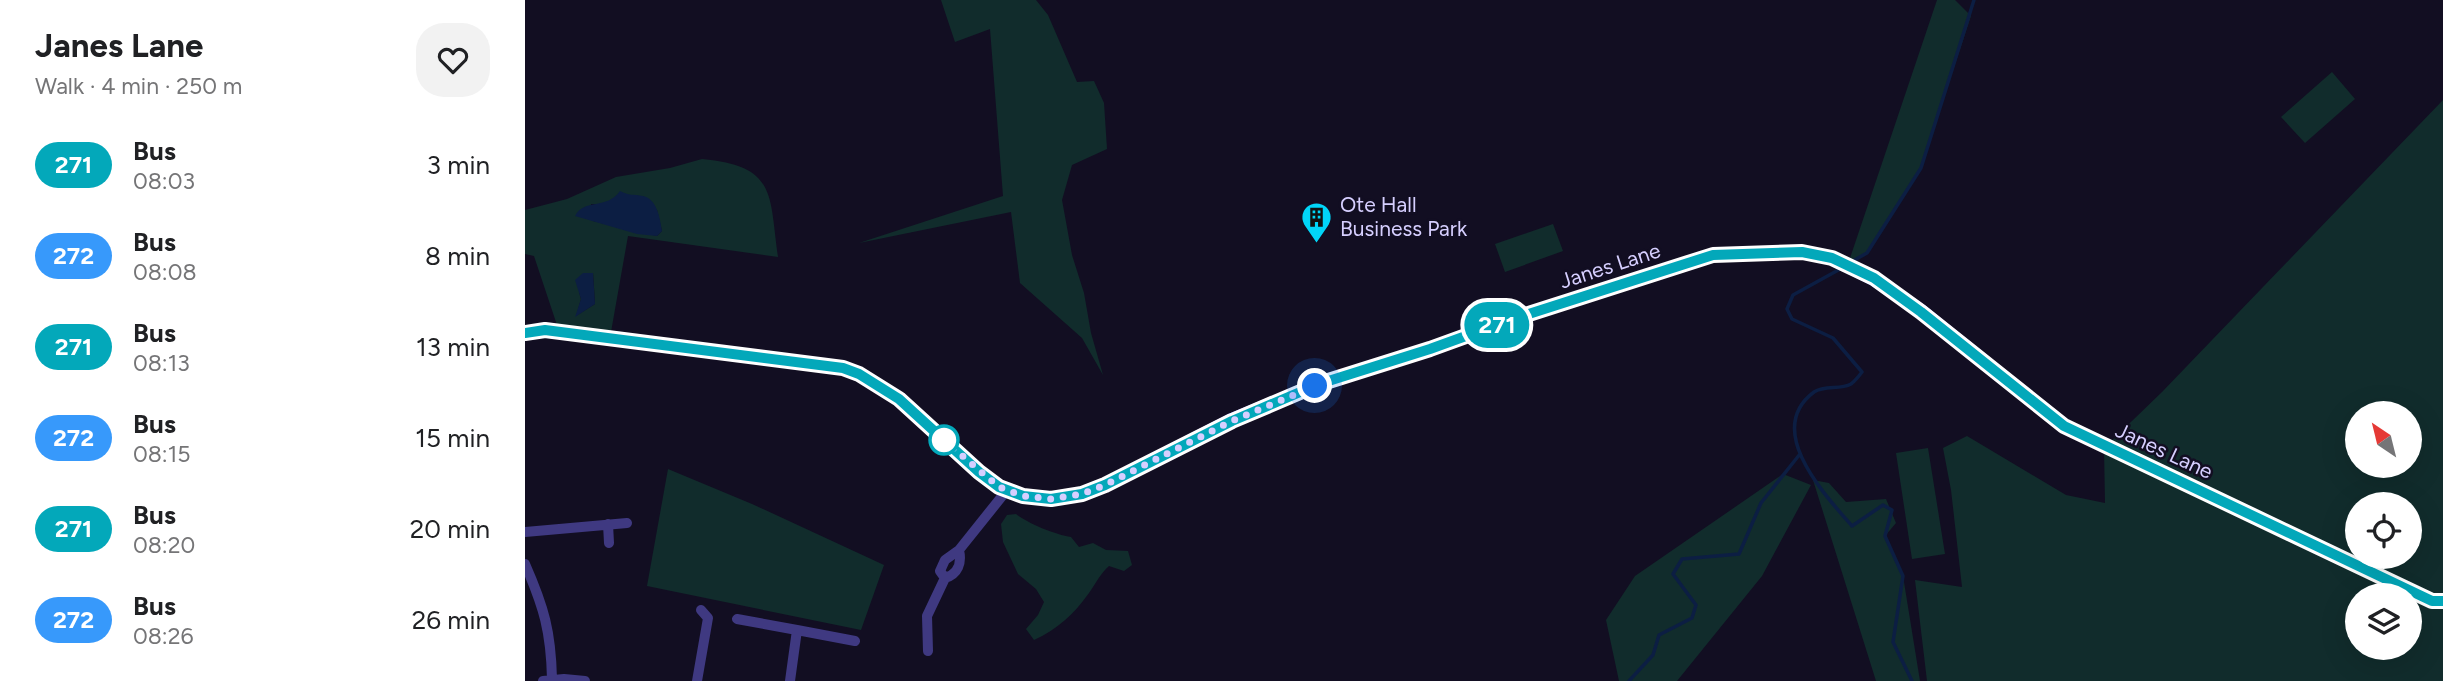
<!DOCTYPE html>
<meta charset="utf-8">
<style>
body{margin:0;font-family:Figtree,sans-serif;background:#f2f2f2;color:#202124;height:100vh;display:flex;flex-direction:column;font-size:26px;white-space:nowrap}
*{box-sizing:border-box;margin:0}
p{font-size:23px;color:#757577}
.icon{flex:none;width:38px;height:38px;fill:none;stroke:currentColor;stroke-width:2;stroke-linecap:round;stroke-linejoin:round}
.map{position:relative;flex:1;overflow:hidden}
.drawer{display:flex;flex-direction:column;background:#fff;width:525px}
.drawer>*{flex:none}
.badge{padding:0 14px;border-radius:23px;font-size:24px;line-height:46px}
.needle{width:46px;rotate:325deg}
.fabs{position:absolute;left:1820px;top:401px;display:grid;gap:14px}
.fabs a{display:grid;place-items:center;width:77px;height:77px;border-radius:50%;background:#fff;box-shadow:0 7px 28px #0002;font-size:35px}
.you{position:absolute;width:35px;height:35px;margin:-18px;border:5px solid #fff;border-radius:50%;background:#1a73e8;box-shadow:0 0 0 10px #1a73e833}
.map>.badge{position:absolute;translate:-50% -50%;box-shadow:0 0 0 4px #fff}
.round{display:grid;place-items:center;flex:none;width:74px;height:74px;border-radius:28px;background:#f2f2f2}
.summary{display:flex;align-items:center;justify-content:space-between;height:119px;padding:0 35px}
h1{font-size:33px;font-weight:700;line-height:52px}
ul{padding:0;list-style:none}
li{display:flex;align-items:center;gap:21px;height:91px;padding:0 35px}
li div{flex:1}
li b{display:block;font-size:26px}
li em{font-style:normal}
li .badge{min-width:77px;font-weight:700;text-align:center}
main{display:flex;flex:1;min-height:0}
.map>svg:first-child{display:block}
</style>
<main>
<section class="drawer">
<div class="summary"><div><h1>Janes Lane</h1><p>Walk · 4 min · 250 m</p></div><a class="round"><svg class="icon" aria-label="heart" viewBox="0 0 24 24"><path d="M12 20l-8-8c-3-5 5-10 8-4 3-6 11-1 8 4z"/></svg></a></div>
<ul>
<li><span class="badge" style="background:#03a8ba;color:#fff">271</span><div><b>Bus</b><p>08:03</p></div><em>3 min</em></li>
<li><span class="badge" style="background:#3799fb;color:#fff">272</span><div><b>Bus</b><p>08:08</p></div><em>8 min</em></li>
<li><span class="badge" style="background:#03a8ba;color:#fff">271</span><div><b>Bus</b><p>08:13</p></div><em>13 min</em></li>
<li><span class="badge" style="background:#3799fb;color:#fff">272</span><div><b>Bus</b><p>08:15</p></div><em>15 min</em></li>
<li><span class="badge" style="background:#03a8ba;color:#fff">271</span><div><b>Bus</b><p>08:20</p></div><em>20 min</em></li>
<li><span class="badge" style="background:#3799fb;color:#fff">272</span><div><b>Bus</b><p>08:26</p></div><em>26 min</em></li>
</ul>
</section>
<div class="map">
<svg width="1918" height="681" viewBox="0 0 1918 681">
<rect width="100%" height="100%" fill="#120e22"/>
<path fill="#112c2c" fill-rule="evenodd" d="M 416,0 L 511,0 L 523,15 L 552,82 L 569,81 L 579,103 L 582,149 L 547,165 L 537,200 L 547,255 L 559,293 L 566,333 L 578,375 L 557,338 L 495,283 L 486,212 L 334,243 L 478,196 L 465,29 L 430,42 Z
M 1412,0 L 1430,0 L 1446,16 L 1396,168 L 1342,253 L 1322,267 Z
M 1807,72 L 1830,99 L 1780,143 L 1756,117 Z
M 1918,100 L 1918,681 L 1402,681 L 1390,580 L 1437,587 L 1426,490 L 1418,448 L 1442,436 L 1541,495 L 1580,503 L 1579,448 L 1637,392 ZM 1832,413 L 1885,413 L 1885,466 L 1832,466 ZM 1832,504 L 1885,504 L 1885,556 L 1832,556 ZM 1832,595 L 1885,595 L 1885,648 L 1832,648 Z
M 177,159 C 252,166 244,194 253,257 L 103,236 L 86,332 L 32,325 L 9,256 L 0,254 L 0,210 L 42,199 L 91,177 L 145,168 ZM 104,196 L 118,196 L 132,210 L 137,231 L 132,236 L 68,221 L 66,204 L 79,204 ZM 68,273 L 70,304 L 51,316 L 56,299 L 54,292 Z
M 1028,224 L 1038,251 L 980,272 L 970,244 Z
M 1403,448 L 1420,554 L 1387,559 L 1371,453 Z
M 143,469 L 227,504 L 359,565 L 336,630 L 122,586 Z
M 1258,474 L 1286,485 L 1237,576 L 1152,681 L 1094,681 L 1081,620 L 1110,576 Z
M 1288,480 L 1304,483 L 1321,502 L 1361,499 L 1371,523 L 1360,536 L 1378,576 L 1395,681 L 1351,681 Z
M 491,514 C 502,523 531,535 546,537 L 554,547 L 568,543 L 581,550 L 603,551 L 607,565 L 599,571 L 584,566 C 575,574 571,583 564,593 C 549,614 533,629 509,640 L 501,629 L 513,615 L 519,602 L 511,589 L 493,574 L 478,542 L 476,524 L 482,515 Z"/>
<path fill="#0c1e43" d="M 95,191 C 104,196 108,194 118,196 C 132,199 135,218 137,231 L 132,236 L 112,234 L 50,216 C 59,198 82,210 95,191 Z
M 58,273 L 68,273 L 70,304 L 50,317 L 56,299 L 50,280 Z"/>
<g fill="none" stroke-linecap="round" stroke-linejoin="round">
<path stroke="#0c1e43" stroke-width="3.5" d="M 1326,262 L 1342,253 L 1396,168 L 1449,0
M 1317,268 L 1268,295 L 1262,309 L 1267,319 L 1308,338 L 1337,372 C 1334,376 1330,381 1326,384 C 1315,390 1300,385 1289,392 C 1238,430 1300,495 1327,526 L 1358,505 L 1367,510 L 1360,536 L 1378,576 L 1368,642 L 1387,681
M 1104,681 L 1128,655 L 1134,635 L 1167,618 L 1171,605 L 1148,574 L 1157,559 L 1214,554 L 1236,503 L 1275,454"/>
<path stroke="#3f3981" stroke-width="10" d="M 83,524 L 84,543
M 0,532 L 102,523
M 434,550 C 437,563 433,574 420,578 L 415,571 L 420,560 L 434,550 L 482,490
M 0,564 C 19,607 26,632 27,679
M 212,619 L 272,630
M 403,651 L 402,616 L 420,578
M 18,681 L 39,679 L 60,681
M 172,681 L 183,618 L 176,610
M 265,681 L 272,630 L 330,641"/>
<path stroke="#7166fe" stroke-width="14" d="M 0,333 L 21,330 L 318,368 L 334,374 L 374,399 L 454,472 L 474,487 L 498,496 L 526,499 L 557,494 L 580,485 L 707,420 L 795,384 L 905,349 L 985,320 L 1188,255 L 1277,252 L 1307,258 L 1349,279 L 1396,311 L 1539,426 L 1907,601 L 1918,602"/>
</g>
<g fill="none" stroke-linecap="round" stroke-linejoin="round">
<defs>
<path id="line" d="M 0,333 L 20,330 L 318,368 L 334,374 L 374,399 L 454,472 L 474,487 L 498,496 L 526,499 L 557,494 L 580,485 L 707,421 L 794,384 L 905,349 L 985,320 L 1188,255 L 1277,252 L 1307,258 L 1349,278 L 1396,312 L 1539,426 L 1907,601 L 1918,601"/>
</defs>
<use href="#line" stroke="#fff" stroke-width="16"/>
<use href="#line" stroke="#03a8ba" stroke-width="10"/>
<path stroke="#d6cfff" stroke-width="7" stroke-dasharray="0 12.6" d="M 419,440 L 414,436 L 474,487 L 498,496 L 526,499 L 557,494 L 580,485 L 707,421 L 790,386"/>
</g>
<defs>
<symbol id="building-pin" viewBox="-11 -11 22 30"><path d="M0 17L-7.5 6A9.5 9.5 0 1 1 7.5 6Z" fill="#01d5f8" stroke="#120e22"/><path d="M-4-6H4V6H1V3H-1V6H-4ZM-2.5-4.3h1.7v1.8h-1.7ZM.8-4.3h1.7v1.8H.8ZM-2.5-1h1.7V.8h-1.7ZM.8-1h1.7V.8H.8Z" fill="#111"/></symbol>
</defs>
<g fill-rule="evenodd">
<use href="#building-pin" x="774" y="200" width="35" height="47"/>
</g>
<circle fill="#fff" stroke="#03a8ba" stroke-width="3.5" cx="419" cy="440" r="14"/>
<g text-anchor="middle" stroke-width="5" stroke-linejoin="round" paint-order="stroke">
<g font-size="21" fill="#d6cfff" stroke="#120e22" text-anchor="start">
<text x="815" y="212">Ote Hall<tspan x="815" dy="24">Business Park</tspan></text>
</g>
<g font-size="21" fill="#d6cfff" stroke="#120e22">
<text transform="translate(1085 266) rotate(-18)" y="7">Janes Lane</text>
<text transform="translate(1639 451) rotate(25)" y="7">Janes Lane</text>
</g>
</g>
</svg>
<div class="fabs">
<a><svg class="needle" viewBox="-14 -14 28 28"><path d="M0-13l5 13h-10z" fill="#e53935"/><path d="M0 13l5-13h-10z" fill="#757577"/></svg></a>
<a><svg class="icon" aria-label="locate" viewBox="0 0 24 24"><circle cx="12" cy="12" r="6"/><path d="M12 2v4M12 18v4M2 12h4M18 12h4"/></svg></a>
<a><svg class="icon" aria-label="layers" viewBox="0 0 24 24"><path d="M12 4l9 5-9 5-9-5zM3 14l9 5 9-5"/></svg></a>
</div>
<div class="you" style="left:790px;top:386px"></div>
<b class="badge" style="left:972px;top:325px;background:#03a8ba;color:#fff">271</b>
</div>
</main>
